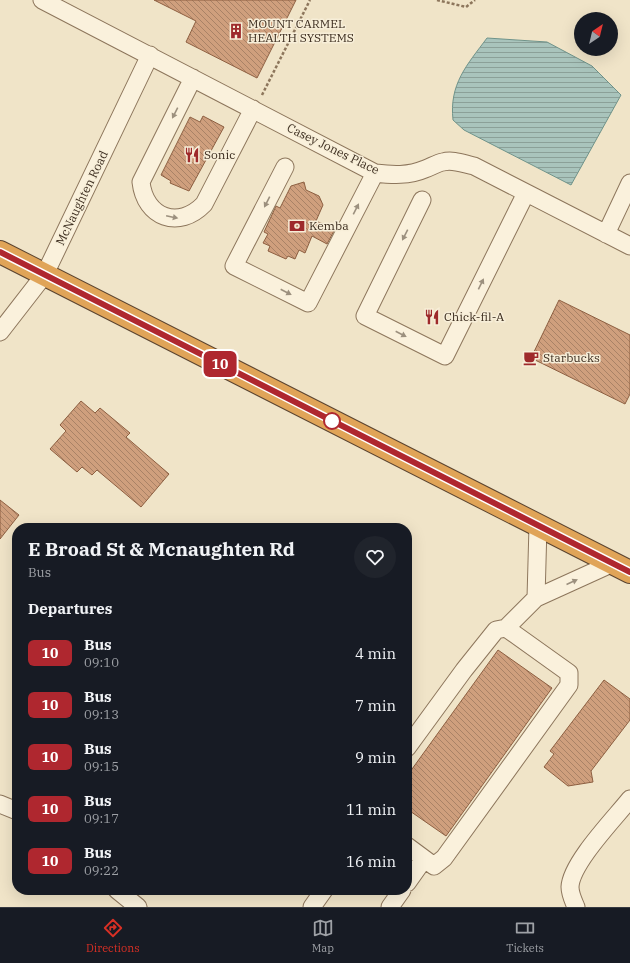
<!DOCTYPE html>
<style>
body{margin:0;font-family:"IBM Plex Serif",serif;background:#20242c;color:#f1f3f6;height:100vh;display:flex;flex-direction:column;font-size:15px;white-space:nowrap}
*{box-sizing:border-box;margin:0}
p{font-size:13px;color:#9ea1a6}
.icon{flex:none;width:22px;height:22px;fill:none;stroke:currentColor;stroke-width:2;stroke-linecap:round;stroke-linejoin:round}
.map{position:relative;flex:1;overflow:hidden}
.panel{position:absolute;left:12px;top:523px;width:400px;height:372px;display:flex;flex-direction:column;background:#171b24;border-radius:16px;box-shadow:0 4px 16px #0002}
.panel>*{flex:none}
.badge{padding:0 8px;border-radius:6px;font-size:14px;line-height:26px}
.needle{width:26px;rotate:35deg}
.controls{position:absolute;left:574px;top:12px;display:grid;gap:8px}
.controls a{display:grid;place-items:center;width:44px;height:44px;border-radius:50%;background:#171b24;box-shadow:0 4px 16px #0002;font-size:20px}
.map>.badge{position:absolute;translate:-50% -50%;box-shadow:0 0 0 2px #fff}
h2{padding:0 16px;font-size:15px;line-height:36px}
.round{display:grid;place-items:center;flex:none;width:42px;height:42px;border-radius:21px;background:#20242c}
.overview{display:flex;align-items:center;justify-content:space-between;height:68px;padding:0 16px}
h1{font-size:19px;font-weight:700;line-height:30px}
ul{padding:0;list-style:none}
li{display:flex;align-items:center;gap:12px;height:52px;padding:0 16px}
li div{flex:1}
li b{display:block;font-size:15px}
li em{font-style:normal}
li .badge{min-width:44px;font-weight:700;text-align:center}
.tab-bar{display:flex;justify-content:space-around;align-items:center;height:56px;border-top:1px solid #363941;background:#171b24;font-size:11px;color:#9ea1a6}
.tab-bar a{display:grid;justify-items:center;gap:2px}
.tab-bar .current{color:#d93025}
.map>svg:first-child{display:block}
</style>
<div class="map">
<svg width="630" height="907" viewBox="0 0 630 907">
<defs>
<pattern id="water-rules" width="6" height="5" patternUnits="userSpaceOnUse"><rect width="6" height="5" fill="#a9c4bc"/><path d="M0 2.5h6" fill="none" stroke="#8ba098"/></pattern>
<pattern id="building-back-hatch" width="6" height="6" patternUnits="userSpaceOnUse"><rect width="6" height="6" fill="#cf9f7d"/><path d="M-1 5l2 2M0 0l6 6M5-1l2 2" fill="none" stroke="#a98266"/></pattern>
</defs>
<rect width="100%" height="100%" fill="#f0e4c8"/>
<path fill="url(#water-rules)" stroke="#6f938a" d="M 487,38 L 547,42 L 592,66 L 621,95 L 571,185 L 464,130 L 453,120 C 449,84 467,65 487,38 Z"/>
<path fill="url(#building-back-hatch)" stroke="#8d5f41" d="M 154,0 L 296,0 L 257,78 L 186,42 L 196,21 Z
M 203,116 L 224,127 L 189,191 L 170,183 L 171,181 L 161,175 L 190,117 L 200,122 Z
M 304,182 L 306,190 L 319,196 L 323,205 L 316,221 L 335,229 L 327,244 L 312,236 L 305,253 L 299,250 L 295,259 L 288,256 L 286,259 L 268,251 L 270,246 L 263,243 L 268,234 L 264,232 L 276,206 L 280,208 L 291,186 Z
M 559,300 L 630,335 L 630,394 L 625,404 L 531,358 Z
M 81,401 L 95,413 L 100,408 L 130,433 L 126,437 L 169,474 L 141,507 L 97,470 L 92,475 L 82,467 L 77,472 L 50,449 L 66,431 L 60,425 Z
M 0,500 L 19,515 L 0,539 Z
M 498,650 L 552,688 L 446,836 L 407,809 L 407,776 Z
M 604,680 L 630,699 L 630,720 L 591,771 L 593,782 L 568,786 L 544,767 L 554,754 L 550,751 Z"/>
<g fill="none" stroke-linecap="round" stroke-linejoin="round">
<defs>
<path id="minor" d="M 42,0 L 375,173 C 392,175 409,176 425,169 C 431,167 437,163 443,162 C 453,159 464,164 474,166 L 630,246
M 193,78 L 141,182 C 145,218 179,230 204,204 L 253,109
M 285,167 L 234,266 L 308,303 L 375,173
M 422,200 L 365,316 L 445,356 L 526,193
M 606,234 L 630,183
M 0,332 L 45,274 L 150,55
M 536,598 L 538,526
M 407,748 L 464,670 L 496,630 L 506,628 L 536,598 L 613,563
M 0,804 L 17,811
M 407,846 L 434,866 L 444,858 L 569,685 L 569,673 L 506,628
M 407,883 L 424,859
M 117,890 L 138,907
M 312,907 L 324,890
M 390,907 L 402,890
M 576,907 C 573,900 570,894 570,887 C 571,863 615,818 630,799"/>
<path id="highway" d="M 0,252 L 630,572"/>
</defs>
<use href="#minor" stroke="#8d765c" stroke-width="19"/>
<use href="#highway" stroke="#5b4430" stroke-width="24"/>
<path stroke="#8d765c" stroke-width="2.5" stroke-dasharray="3 2" stroke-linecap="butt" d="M 437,0 L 466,7 L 475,0
M 262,95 L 310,0"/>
<use href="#minor" stroke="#faf1dc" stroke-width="17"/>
<use href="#highway" stroke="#e0a458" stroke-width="22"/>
</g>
<defs><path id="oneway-solid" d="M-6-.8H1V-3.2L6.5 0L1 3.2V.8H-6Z"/></defs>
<g fill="#9c907e">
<use href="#oneway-solid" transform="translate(175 113) rotate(117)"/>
<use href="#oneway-solid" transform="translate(267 202) rotate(117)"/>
<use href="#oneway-solid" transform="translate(356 209) rotate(-63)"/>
<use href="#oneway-solid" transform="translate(172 217) rotate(12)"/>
<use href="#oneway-solid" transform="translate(405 235) rotate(117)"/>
<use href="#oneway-solid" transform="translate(481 284) rotate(-64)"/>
<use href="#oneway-solid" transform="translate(286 292) rotate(27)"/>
<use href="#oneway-solid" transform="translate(401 334) rotate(27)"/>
<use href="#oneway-solid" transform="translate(572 582) rotate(-24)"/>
</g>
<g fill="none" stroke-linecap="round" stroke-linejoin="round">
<defs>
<path id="line" d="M 0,252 L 630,572"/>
</defs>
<use href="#line" stroke="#fff" stroke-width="9"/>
<use href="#line" stroke="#af272f" stroke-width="6"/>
</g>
<defs>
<symbol id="building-bare" viewBox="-9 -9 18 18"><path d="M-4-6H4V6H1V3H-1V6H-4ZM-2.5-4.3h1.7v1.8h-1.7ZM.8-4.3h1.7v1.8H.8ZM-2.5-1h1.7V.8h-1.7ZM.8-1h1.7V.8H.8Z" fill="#9e2a2b" stroke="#f7eed8" stroke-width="2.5" paint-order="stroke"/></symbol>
<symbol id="restaurant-bare" viewBox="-9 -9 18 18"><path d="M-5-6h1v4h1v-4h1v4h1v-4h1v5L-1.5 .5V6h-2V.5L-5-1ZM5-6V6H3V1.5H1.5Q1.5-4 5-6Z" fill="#9e2a2b" stroke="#f7eed8" stroke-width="2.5" paint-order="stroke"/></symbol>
<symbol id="bank-bare" viewBox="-9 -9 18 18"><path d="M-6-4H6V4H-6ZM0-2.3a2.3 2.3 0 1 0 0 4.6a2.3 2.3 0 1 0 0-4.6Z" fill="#9e2a2b" stroke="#f7eed8" stroke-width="2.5" paint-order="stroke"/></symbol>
<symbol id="cafe-bare" viewBox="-9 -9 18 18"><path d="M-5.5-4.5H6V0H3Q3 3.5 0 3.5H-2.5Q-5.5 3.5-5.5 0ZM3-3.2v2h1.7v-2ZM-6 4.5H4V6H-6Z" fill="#9e2a2b" stroke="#f7eed8" stroke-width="2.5" paint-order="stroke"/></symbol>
</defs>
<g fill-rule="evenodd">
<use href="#building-bare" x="225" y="20" width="22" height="22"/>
<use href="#restaurant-bare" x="181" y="144" width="22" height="22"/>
<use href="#bank-bare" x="286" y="215" width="22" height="22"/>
<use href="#restaurant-bare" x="421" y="306" width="22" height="22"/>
<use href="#cafe-bare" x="520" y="347" width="22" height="22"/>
</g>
<circle fill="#fff" stroke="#af272f" stroke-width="2" cx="332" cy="421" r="8"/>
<g text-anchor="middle" stroke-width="3" stroke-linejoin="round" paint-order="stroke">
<g font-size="12" fill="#3d2e20" stroke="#f7eed8" text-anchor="start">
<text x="248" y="28">MOUNT CARMEL<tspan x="248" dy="14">HEALTH SYSTEMS</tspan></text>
<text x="204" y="159">Sonic</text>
<text x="309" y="230">Kemba</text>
<text x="444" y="321">Chick-fil-A</text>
<text x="543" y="362">Starbucks</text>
</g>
<g font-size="12" fill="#3d2e20" stroke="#f7eed8">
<text transform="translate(333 149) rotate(26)" y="4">Casey Jones Place</text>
<text transform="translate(82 198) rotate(-64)" y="4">McNaughten Road</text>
</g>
</g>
</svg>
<div class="controls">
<a><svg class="needle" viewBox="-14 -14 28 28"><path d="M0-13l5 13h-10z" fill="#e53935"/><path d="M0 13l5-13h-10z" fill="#9ea1a6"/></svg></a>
</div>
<b class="badge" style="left:220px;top:364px;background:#af272f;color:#fff">10</b>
<section class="panel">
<div class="overview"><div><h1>E Broad St &amp; Mcnaughten Rd</h1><p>Bus</p></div><a class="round"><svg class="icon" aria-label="heart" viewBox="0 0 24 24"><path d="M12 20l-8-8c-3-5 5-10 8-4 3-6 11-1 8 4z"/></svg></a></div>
<h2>Departures</h2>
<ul>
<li><span class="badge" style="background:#af272f;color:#fff">10</span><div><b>Bus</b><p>09:10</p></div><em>4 min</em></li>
<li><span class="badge" style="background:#af272f;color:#fff">10</span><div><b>Bus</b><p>09:13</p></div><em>7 min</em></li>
<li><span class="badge" style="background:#af272f;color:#fff">10</span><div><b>Bus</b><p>09:15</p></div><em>9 min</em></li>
<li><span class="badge" style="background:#af272f;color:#fff">10</span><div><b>Bus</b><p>09:17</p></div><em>11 min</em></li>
<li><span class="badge" style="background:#af272f;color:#fff">10</span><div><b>Bus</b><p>09:22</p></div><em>16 min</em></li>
</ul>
</section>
</div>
<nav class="tab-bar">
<a class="current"><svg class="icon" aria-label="directions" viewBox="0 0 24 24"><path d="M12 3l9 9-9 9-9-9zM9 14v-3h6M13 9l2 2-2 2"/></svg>Directions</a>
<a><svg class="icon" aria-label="map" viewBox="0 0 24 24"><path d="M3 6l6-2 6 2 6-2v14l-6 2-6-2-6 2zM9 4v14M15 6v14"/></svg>Map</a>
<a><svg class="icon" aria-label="tickets" viewBox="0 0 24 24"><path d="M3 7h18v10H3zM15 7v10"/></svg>Tickets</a>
</nav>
